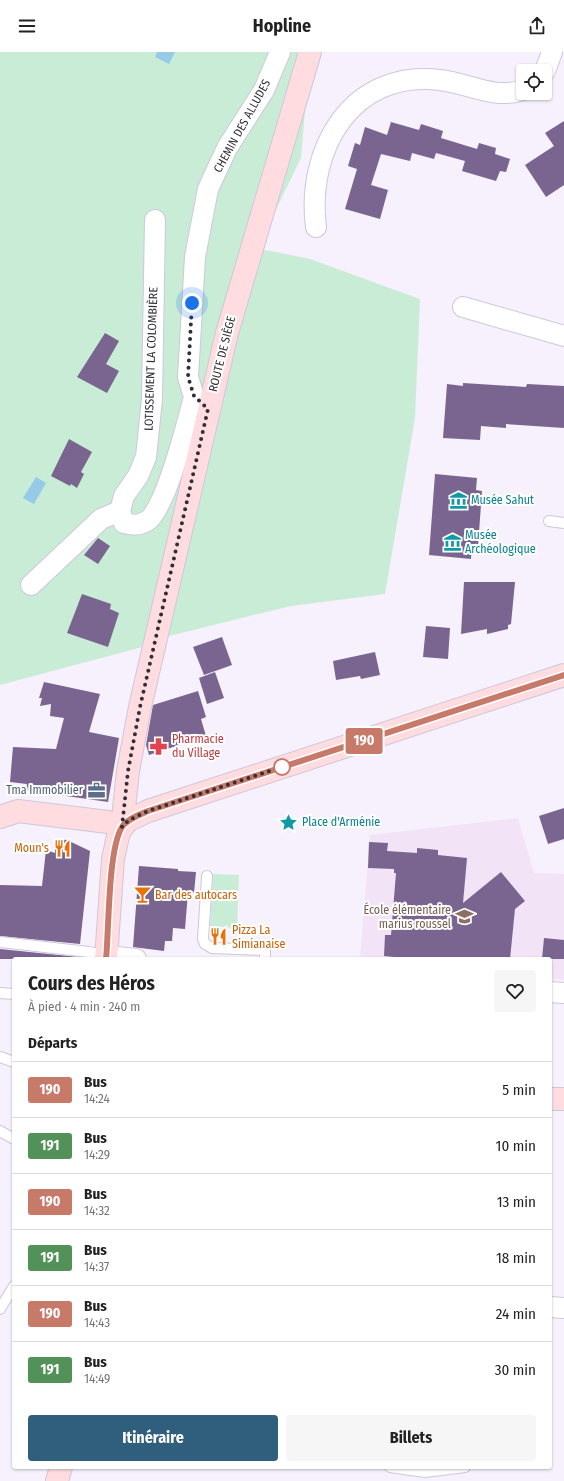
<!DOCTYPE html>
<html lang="fr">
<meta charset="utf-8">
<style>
body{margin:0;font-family:"Fira Sans Condensed",sans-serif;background:#f6f6f6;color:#222;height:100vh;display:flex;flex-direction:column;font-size:15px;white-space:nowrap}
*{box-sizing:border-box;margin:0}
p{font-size:13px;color:#767676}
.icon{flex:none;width:22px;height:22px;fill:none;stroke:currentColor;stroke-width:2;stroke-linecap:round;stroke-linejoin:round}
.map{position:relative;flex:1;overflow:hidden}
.drawer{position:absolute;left:12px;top:905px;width:540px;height:512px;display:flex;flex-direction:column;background:#fff;border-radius:4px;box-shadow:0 1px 3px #0004}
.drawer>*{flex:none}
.badge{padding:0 8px;border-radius:3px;font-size:14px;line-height:26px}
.fabs{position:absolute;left:516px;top:12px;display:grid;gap:8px}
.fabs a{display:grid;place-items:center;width:36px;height:36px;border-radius:4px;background:#fff;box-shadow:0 1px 3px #0004;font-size:20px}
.you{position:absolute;width:20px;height:20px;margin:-10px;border:3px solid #fff;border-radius:50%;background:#1a73e8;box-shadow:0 0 0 6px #1a73e833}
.map>.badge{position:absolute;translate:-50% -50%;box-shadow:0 0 0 2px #fff}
h2{padding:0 16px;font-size:15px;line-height:36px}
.round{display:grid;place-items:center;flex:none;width:42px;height:42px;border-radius:4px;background:#f6f6f6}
.summary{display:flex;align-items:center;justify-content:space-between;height:68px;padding:0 16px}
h1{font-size:19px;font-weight:700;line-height:30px}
.button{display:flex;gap:8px;margin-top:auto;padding:8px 16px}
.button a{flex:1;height:46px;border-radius:4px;background:#305f7e;color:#fff;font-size:16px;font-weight:700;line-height:46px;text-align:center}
.button a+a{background:#f6f6f6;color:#222}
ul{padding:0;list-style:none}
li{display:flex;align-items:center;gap:12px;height:56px;padding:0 16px;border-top:1px solid #e0e0e0}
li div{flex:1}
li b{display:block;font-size:15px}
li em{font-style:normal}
li .badge{min-width:44px;font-weight:700;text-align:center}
header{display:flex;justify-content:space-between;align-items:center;height:52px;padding:0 16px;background:#fff;font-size:18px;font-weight:700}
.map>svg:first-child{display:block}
</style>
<header><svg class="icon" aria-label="menu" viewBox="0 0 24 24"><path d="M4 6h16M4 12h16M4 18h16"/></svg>Hopline<svg class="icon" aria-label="share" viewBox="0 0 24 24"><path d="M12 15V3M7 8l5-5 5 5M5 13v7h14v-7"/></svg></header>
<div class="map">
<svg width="564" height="1429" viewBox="0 0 564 1429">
<rect width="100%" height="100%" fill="#f6f1fc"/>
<path fill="#f3e3f6" d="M 518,766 L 534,821 L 564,822 L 564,928 L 550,927 L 550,907 L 360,907 L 370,783 Z"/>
<path fill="#c9ecd6" d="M 0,0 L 310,0 L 301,106 L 224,265 L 146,594 L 0,633 Z
M 261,197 L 310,207 L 420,247 L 415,366 L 385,542 L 291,554 L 165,585 L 196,433 Z
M 213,822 L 239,823 L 237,876 L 210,874 Z"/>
<path fill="#96cbe7" d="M 157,0 L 175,0 L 169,12 L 155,5 Z
M 36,425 L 46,431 L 34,452 L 23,446 Z"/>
<path fill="#79658f" d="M 564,69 L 564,133 L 546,145 L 525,113 L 554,94 L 545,81 Z
M 391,70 L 419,78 L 421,72 L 443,79 L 441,86 L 477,97 L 479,91 L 496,96 L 495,102 L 510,107 L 506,120 L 500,119 L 496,129 L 462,119 L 465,109 L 436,101 L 434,107 L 412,101 L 410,109 L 381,102 L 371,133 L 388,138 L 380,167 L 345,157 L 357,117 L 348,114 L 355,91 L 360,93 L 365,75 L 387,83 Z
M 105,281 L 119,289 L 106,312 L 119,319 L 107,341 L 77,325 Z
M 463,331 L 526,335 L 527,332 L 564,334 L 564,376 L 506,372 L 506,376 L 481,374 L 480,388 L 443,386 L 447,332 L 463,334 Z
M 69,387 L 92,400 L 81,420 L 84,422 L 77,436 L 71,432 L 70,434 L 51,424 Z
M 435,422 L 477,426 L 476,438 L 482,439 L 478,494 L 472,493 L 471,507 L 429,503 Z
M 98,486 L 110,494 L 98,512 L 84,503 Z
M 464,530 L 515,530 L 511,572 L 508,573 L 508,577 L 487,582 L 487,577 L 461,582 Z
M 82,542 L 111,552 L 110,557 L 119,561 L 108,595 L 67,581 Z
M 426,574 L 450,576 L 448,607 L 423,605 Z
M 222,585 L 232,613 L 204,623 L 193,595 Z
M 375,600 L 380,623 L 361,627 L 360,624 L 336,628 L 333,609 Z
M 215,620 L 224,646 L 207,652 L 199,626 Z
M 44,630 L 100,642 L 89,680 L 119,686 L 108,750 L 39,740 L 26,737 L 27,732 L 10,730 L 13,695 L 56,697 L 64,666 L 50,664 L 51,652 L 40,654 L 42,646 L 39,646 Z
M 198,639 L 206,665 L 201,667 L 206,684 L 149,703 L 146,693 L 153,653 Z
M 564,756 L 564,787 L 548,792 L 539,764 Z
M 56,787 L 67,788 L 90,799 L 80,892 L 0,884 L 0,833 L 42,834 L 46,798 L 55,801 Z
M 369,790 L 388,791 L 387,799 L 417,801 L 417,796 L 438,798 L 438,803 L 467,806 L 463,851 L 501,820 L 525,849 L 515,857 L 510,907 L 415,907 L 384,904 L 385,883 L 391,883 L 396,821 L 394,821 L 394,817 L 368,816 Z
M 139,814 L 178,817 L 178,819 L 196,820 L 194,841 L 188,840 L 185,877 L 173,876 L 172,889 L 165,889 L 164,899 L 133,895 Z
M 544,886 L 564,888 L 564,907 L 542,907 Z
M 0,897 L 78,905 L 78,907 L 0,907 Z"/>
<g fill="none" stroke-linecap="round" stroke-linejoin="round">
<defs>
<path id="lane" d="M 549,469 L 564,471
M 207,824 L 203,887 L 205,892 L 212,896 L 265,898 L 265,907
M 0,890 L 89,900 L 107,904
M 0,941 L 14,942
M 0,1005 L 14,1010
M 0,1079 L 14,1087
M 0,1257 L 14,1234
M 390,1415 L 425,1420 L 465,1415"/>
<path id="street" d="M 545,19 L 552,0
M 155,168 L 152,347 L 146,405 L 138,424 L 124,444 L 120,459 L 124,471 C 133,473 138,474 147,469 C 165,459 188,368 194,345
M 316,175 C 306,97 352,17 440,28 C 468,31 495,48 523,38
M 463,255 L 564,284
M 204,353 L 194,345 L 188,325 L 195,205 L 208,137 L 227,96 L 264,38 L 280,0
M 31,533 L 101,467 L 120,459
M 107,904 L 136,907
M 550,940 L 564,941
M 550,1255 L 564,1256"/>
<path id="secondary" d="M 0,765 L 18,759 L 108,770 L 122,775
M 122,775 L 129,768 L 148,759 L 564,623
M 106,907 L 113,807 L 118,784 L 122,775 L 128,719 L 140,655 L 227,281 L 310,0
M 550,1047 L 564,1047
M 57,1429 L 61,1415"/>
</defs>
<use href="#lane" stroke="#cfc7da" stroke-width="12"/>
<use href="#street" stroke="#cfc7da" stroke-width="22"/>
<use href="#secondary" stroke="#cfc7da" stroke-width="24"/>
<use href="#lane" stroke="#fff" stroke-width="10"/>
<use href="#street" stroke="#fff" stroke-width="20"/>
<use href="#secondary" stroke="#fedcdf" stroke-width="22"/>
</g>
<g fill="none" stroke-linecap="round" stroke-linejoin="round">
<defs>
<path id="line" d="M 106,907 C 109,878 108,797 122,775 C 127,767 139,763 148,759 L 564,623"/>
</defs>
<use href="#line" stroke="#fff" stroke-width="9"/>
<use href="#line" stroke="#c87a6a" stroke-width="6"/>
<path stroke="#312e35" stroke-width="4" stroke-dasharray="0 7.2" d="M 192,251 L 188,325 L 194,344 L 208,357 L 140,655 L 128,719 L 122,775 L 129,768 L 148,759 L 282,715"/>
</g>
<defs>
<symbol id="museum-bare" viewBox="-9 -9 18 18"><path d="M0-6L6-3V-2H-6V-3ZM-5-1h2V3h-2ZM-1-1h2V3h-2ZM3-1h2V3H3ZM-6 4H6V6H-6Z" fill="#0f9aa8" stroke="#fff" stroke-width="2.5" paint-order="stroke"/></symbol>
<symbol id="pharmacy-bare" viewBox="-9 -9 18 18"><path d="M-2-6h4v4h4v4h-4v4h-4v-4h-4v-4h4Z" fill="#e0444e" stroke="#fff" stroke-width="2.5" paint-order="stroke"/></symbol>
<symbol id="office-bare" viewBox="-9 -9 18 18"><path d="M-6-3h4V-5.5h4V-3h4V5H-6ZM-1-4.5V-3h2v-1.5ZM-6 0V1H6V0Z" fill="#5c6f8a" stroke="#fff" stroke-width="2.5" paint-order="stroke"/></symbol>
<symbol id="sight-bare" viewBox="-9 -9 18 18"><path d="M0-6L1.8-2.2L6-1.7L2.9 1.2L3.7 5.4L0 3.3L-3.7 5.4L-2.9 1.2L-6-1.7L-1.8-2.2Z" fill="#0f9aa8" stroke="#fff" stroke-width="2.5" paint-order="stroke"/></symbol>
<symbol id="restaurant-bare" viewBox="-9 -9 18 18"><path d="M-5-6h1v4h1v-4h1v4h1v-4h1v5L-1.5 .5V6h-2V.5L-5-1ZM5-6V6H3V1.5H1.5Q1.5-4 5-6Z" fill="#e8710a" stroke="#fff" stroke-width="2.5" paint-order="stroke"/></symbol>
<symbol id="bar-bare" viewBox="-9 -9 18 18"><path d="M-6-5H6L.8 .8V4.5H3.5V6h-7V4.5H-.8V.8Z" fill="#e8710a" stroke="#fff" stroke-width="2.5" paint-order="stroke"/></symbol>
<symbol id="school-bare" viewBox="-9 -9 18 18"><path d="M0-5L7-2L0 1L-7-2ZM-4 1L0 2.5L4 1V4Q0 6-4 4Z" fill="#8d6e63" stroke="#fff" stroke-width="2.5" paint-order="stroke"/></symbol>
</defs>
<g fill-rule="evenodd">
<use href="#museum-bare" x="446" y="436" width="25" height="25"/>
<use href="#museum-bare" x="440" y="478" width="25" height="25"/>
<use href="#pharmacy-bare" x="146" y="682" width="25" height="25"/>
<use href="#office-bare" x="84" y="726" width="25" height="25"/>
<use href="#sight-bare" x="276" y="758" width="25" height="25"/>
<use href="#restaurant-bare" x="50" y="784" width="25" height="25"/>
<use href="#bar-bare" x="130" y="830" width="25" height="25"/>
<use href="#school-bare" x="452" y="852" width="25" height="25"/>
<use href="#restaurant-bare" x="206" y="872" width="25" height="25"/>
</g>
<circle fill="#fff" stroke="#c87a6a" stroke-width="2" cx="282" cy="715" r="8"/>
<g text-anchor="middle" stroke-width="4" stroke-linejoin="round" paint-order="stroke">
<g font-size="12" fill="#312e35" stroke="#fff">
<text transform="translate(242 74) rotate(-61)" y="4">CHEMIN DES ALLUDES</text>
<text transform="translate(222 302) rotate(-76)" y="4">ROUTE DE SIÈGE</text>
<text transform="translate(151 307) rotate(-88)" y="4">LOTISSEMENT LA COLOMBIÈRE</text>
</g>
<g font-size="12" fill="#0d838f" stroke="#fff" text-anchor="start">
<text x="471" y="452">Musée Sahut</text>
<text x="465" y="487">Musée<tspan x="465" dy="14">Archéologique</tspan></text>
<text x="302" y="774">Place d'Arménie</text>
</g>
<g font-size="12" fill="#be3a42" stroke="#fff" text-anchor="start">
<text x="172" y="691">Pharmacie<tspan x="172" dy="14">du Village</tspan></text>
</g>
<g font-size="12" fill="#4e5e75" stroke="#fff" text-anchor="end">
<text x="83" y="742">Tma Immobilier</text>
</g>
<g font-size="12" fill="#c56008" stroke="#fff" text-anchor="start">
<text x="49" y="800" text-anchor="end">Moun's</text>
<text x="155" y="847">Bar des autocars</text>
<text x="232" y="882">Pizza La<tspan x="232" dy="14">Simianaise</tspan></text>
</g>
<g font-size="12" fill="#785e54" stroke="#fff" text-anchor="end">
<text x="451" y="862">École élémentaire<tspan x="451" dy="14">marius roussel</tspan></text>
</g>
</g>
</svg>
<div class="fabs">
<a><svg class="icon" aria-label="locate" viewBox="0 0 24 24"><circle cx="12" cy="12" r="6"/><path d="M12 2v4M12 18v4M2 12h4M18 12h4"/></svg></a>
</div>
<div class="you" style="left:192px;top:251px"></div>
<b class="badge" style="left:364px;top:689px;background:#c87a6a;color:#fff">190</b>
<section class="drawer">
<div class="summary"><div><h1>Cours des Héros</h1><p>À pied · 4 min · 240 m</p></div><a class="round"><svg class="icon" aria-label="heart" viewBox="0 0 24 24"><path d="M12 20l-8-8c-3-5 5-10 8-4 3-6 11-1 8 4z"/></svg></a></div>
<h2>Départs</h2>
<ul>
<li><span class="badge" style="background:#c87a6a;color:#fff">190</span><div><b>Bus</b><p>14:24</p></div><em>5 min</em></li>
<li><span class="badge" style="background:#529258;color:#fff">191</span><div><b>Bus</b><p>14:29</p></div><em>10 min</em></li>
<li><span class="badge" style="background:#c87a6a;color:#fff">190</span><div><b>Bus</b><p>14:32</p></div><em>13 min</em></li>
<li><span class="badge" style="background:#529258;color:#fff">191</span><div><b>Bus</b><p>14:37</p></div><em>18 min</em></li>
<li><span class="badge" style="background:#c87a6a;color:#fff">190</span><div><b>Bus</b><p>14:43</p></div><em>24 min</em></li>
<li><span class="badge" style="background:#529258;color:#fff">191</span><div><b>Bus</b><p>14:49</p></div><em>30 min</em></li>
</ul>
<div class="button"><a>Itinéraire</a><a>Billets</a></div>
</section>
</div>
